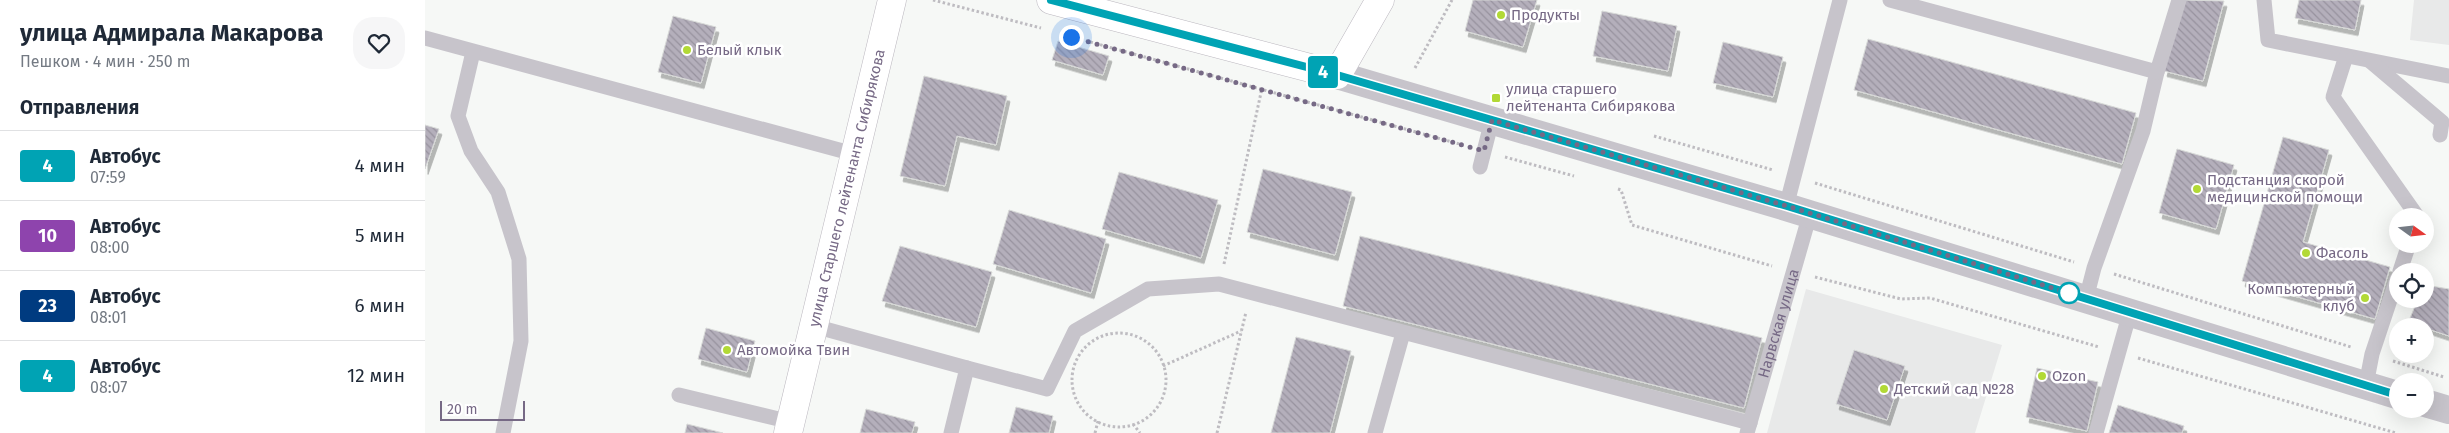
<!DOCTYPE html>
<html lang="ru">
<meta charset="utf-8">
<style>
body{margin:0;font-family:"Fira Sans",sans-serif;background:#f6f6f7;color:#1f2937;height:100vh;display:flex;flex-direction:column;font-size:19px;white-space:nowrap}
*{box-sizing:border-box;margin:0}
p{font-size:16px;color:#747a83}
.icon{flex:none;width:28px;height:28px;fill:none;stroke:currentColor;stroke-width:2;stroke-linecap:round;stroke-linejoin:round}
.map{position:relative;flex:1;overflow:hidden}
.panel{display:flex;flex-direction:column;background:#fff;width:425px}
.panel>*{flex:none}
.badge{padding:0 10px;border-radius:4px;font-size:18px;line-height:32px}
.needle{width:32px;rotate:105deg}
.buttons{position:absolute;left:1964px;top:208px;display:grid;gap:10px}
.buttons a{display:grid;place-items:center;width:45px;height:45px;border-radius:50%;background:#fff;box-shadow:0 5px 20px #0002;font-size:25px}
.scale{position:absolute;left:15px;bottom:12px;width:85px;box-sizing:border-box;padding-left:5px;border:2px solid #766985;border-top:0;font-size:14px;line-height:18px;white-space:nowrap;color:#766985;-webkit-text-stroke:4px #fff;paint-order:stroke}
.you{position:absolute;width:25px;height:25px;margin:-12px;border:4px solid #fff;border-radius:50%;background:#1a73e8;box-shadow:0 0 0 8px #1a73e833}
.map>.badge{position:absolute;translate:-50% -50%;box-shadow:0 0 0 2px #fff}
h2{padding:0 20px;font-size:19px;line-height:45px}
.round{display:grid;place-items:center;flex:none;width:52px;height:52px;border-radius:20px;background:#f6f6f7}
.headline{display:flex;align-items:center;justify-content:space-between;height:85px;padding:0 20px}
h1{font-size:24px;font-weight:700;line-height:38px}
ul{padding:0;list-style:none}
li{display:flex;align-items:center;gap:15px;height:70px;padding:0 20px;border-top:1px solid #e0e1e3}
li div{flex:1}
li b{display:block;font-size:19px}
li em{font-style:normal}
li .badge{min-width:55px;font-weight:700;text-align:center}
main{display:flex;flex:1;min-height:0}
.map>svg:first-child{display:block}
</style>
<main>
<section class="panel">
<div class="headline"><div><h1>улица Адмирала Макарова</h1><p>Пешком · 4 мин · 250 m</p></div><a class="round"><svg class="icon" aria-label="heart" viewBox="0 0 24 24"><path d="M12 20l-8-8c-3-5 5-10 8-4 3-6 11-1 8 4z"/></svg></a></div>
<h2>Отправления</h2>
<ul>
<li><span class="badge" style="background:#00a3b4;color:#fff">4</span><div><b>Автобус</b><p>07:59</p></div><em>4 мин</em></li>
<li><span class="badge" style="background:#8e44ad;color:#fff">10</span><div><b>Автобус</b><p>08:00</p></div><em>5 мин</em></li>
<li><span class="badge" style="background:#003b80;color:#fff">23</span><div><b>Автобус</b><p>08:01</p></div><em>6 мин</em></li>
<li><span class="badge" style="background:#00a3b4;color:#fff">4</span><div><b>Автобус</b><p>08:07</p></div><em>12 мин</em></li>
</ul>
</section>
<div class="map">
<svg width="2024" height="433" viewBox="0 0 2024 433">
<defs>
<pattern id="building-back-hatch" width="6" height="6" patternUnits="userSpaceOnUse" patternTransform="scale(1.25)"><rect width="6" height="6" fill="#b4afbb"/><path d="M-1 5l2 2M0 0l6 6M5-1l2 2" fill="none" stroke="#97929e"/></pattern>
<filter id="shadow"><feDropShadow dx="3" dy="5.5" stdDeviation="0" flood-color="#0004"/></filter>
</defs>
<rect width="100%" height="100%" fill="#f6f8f6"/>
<path fill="#e8e9e9" d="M 1989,0 L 2024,0 L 2024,45 L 1985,40 Z
M 1381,289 L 1577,345 L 1550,433 L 1342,433 Z"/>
<path fill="url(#building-back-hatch)" stroke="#d8dad8" filter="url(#shadow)" d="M 1048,0 L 1112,0 L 1098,47 L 1040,31 Z
M 1758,0 L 1799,1 L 1778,81 L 1739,71 Z
M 1874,0 L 1936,0 L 1930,30 L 1870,18 Z
M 1177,11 L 1252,26 L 1243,71 L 1168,56 Z
M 248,16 L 291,27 L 276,83 L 233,72 Z
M 1443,39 L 1711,113 L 1697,164 L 1429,90 Z
M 633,41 L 684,56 L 678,75 L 627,60 Z
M 1298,42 L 1358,57 L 1348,97 L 1288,83 Z
M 499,76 L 582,96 L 571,145 L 532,136 L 520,186 L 475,176 Z
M 0,125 L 14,129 L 0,169 Z
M 1858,137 L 1904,150 L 1878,242 L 1965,267 L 1950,319 L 1817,281 Z
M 1752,149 L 1809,165 L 1791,229 L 1734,213 Z
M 838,169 L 927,192 L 910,255 L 822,232 Z
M 694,172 L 793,200 L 776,258 L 677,229 Z
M 584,210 L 681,239 L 666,293 L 568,264 Z
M 935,236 L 1337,338 L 1319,408 L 918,306 Z
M 475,246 L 567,272 L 551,327 L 457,301 Z
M 2000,285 L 2024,289 L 2024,336 L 2000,328 L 2000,326 L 1983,323 L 1993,299 L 2000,299 Z
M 281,328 L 330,341 L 322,372 L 273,359 Z
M 871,337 L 926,351 L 905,433 L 846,433 Z
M 1429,350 L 1480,366 L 1462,420 L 1411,404 Z
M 1612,368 L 1673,382 L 1662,431 L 1601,417 Z
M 1693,405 L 1759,426 L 1757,433 L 1684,433 Z
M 591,407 L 628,416 L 624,433 L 584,433 Z
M 441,409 L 490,422 L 487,433 L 435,433 Z
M 262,424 L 298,433 L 260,433 Z"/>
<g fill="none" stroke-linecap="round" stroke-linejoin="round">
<defs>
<g id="secondary">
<path d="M 626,0 L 912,75 L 955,0"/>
<path id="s2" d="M 363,433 L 467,0"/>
</g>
</defs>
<use href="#secondary" stroke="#bbb7bf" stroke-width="29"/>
<path stroke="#bebcc1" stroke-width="3" stroke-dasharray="2.5 2.5" stroke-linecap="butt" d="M 508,0 L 616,28
M 651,38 L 1038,145
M 990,68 L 1027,0
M 1229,136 L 1348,170
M 1080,157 L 1149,176
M 1390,183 L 1649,262
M 1193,189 L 1196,190 L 1207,225 L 1347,266
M 799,264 L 837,88
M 1689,274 L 1926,347
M 1390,277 L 1476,299 L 1505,298 L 1674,347
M647 380a47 47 0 1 1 94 0a47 47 0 1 1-94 0Z
M 1713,358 L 1971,433
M 1968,361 L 2019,377
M 738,366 L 816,331
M 708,424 L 715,433
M 670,433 L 673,421
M 792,433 L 821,312"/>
<g stroke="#c7c4cb" stroke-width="15">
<path d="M 1465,0 L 1732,72 L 1718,131 L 1669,268 L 1661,299"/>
<path d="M 1839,0 L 1843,40 L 2023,76"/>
<path d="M 0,38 L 429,154"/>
<path d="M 48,52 L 33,116 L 46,151 L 73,192 L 94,259 L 96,341 L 78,433"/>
<path d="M 1921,56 L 1908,97 L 1992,216"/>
<path d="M 1945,61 L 2017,122 L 2015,135"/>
<path d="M 1732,72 L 1754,0"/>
<path d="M 1055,167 L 1067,120"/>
<path d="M 1361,207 L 1415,0"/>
<path d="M 1975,271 L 1984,244"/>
<path d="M 389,326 L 542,368 L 526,433"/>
<path d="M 542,368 L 622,389 L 650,331 L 723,289 L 794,284 L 1325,423"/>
<path d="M 1941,385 L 1947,354 L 1972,279"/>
<path d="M 254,395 L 366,422"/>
<path d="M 950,433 L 978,333"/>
<path id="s1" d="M 1322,433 L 1385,214"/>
<path d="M 1671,433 L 1705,312"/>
</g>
<path stroke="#c7c4cb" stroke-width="28" d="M 912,75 L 1361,207 L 1972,395
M 2000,403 L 2024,410"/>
<use href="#secondary" stroke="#fff" stroke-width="28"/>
</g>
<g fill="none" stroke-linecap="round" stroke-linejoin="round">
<defs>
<path id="line" d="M 626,0 L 912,75 L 1362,206 L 1972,395"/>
</defs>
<use href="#line" stroke="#fff" stroke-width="11"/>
<use href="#line" stroke="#00a3b4" stroke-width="8"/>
<path stroke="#766985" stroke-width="5" stroke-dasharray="0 9" d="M 646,37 L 1059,151 L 1067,120 L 1362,206 L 1644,293"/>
</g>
<g fill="#b2d936" stroke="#fff" stroke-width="2">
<circle cx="1076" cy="15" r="5"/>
<circle cx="262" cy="50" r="5"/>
<rect x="1066" y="93" width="10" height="10" rx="2.5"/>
<circle cx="1772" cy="189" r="5"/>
<circle cx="1881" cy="253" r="5"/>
<circle cx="1940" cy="298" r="5"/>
<circle cx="302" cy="350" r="5"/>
<circle cx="1617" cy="376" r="5"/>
<circle cx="1459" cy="389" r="5"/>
</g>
<circle fill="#fff" stroke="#00a3b4" stroke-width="2.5" cx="1644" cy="293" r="10"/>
<g text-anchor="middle" stroke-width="5" stroke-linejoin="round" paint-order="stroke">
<g font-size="15" fill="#766985" stroke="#fff" text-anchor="start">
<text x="1086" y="20">Продукты</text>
<text x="272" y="55">Белый клык</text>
<text x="1081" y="94">улица старшего<tspan x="1081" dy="17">лейтенанта Сибирякова</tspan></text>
<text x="1782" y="185">Подстанция скорой<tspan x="1782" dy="17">медицинской помощи</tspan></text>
<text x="1891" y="258">Фасоль</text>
<text x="1930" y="294" text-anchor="end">Компьютерный<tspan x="1930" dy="17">клуб</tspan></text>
<text x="312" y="355">Автомойка Твин</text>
<text x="1627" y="381">Ozon</text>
<text x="1469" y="394">Детский сад №28</text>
</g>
<g font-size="15" fill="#766985" stroke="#fff">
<text dy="5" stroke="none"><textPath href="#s2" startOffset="252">улица Старшего лейтенанта Сибирякова</textPath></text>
<text dy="5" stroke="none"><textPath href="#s1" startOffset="114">Нарвская улица</textPath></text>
</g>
</g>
</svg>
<div class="buttons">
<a><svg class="needle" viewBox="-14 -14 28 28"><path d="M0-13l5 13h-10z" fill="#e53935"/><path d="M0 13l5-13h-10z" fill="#747a83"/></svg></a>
<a><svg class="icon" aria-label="locate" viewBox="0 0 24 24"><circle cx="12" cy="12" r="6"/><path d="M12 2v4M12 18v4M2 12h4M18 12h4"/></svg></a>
<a>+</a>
<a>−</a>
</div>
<div class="scale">20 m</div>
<div class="you" style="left:646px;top:37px"></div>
<b class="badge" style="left:898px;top:72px;background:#00a3b4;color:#fff">4</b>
</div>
</main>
